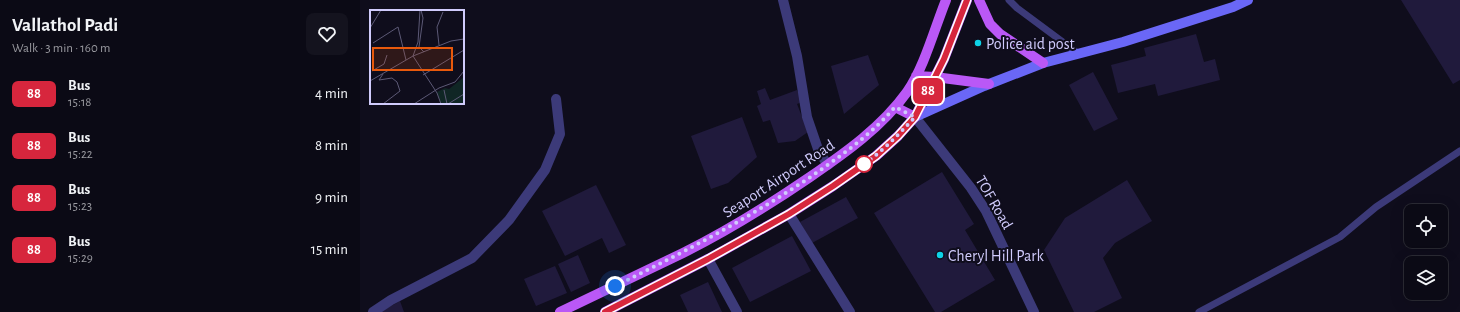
<!DOCTYPE html>
<meta charset="utf-8">
<style>
body{margin:0;font-family:"Alegreya Sans",sans-serif;background:#14131e;color:#f1f3f6;height:100vh;display:flex;flex-direction:column;font-size:15px;white-space:nowrap}
*{box-sizing:border-box;margin:0}
p{font-size:13px;color:#9a9aa0}
.icon{flex:none;width:22px;height:22px;fill:none;stroke:currentColor;stroke-width:2;stroke-linecap:round;stroke-linejoin:round}
.map{position:relative;flex:1;overflow:hidden}
.details{display:flex;flex-direction:column;background:#0b0a15;width:360px}
.details>*{flex:none}
.badge{padding:0 8px;border-radius:6px;font-size:14px;line-height:26px}
.buttons{position:absolute;left:1044px;top:204px;display:grid;gap:8px}
.buttons a{display:grid;place-items:center;width:44px;height:44px;border-radius:8px;background:#0b0a15;box-shadow:0 4px 16px #0002,0 0 0 1px #2b2b34;font-size:20px}
.you{position:absolute;width:20px;height:20px;margin:-10px;border:3px solid #fff;border-radius:50%;background:#1a73e8;box-shadow:0 0 0 6px #1a73e833}
.map>.badge{position:absolute;translate:-50% -50%;box-shadow:0 0 0 2px #fff}
.round{display:grid;place-items:center;flex:none;width:42px;height:42px;border-radius:8px;background:#14131e}
.overview{display:flex;align-items:center;justify-content:space-between;height:68px;padding:0 12px}
h1{font-size:19px;font-weight:700;line-height:30px}
ul{padding:0;list-style:none}
li{display:flex;align-items:center;gap:12px;height:52px;padding:0 12px}
li div{flex:1}
li b{display:block;font-size:15px}
li em{font-style:normal}
li .badge{min-width:44px;font-weight:700;text-align:center}
main{display:flex;flex:1;min-height:0}
.map>svg:first-child{display:block}
</style>
<main>
<section class="details">
<div class="overview"><div><h1>Vallathol Padi</h1><p>Walk · 3 min · 160 m</p></div><a class="round"><svg class="icon" aria-label="heart" viewBox="0 0 24 24"><path d="M12 20l-8-8c-3-5 5-10 8-4 3-6 11-1 8 4z"/></svg></a></div>
<ul>
<li><span class="badge" style="background:#d7263d;color:#fff">88</span><div><b>Bus</b><p>15:18</p></div><em>4 min</em></li>
<li><span class="badge" style="background:#d7263d;color:#fff">88</span><div><b>Bus</b><p>15:22</p></div><em>8 min</em></li>
<li><span class="badge" style="background:#d7263d;color:#fff">88</span><div><b>Bus</b><p>15:23</p></div><em>9 min</em></li>
<li><span class="badge" style="background:#d7263d;color:#fff">88</span><div><b>Bus</b><p>15:29</p></div><em>15 min</em></li>
</ul>
</section>
<div class="map">
<svg width="1100" height="312" viewBox="0 0 1100 312">
<rect width="100%" height="100%" fill="#0f0d1c"/>
<path fill="#201a3c" d="M 1041,0 L 1100,0 L 1100,80 L 1093,84 Z
M 836,34 L 844,62 L 855,59 L 860,80 L 798,96 L 795,84 L 758,93 L 751,65 L 786,56 L 784,48 Z
M 508,55 L 519,85 L 484,114 L 471,66 Z
M 733,72 L 758,119 L 734,131 L 709,85 Z
M 405,88 L 410,100 L 437,90 L 442,102 L 437,104 L 448,132 L 435,141 L 418,143 L 410,120 L 403,122 L 397,106 L 401,104 L 397,91 Z
M 382,117 L 397,157 L 368,183 L 351,189 L 331,136 Z
M 582,172 L 614,224 L 605,230 L 635,280 L 581,312 L 575,312 L 514,213 Z
M 767,180 L 792,221 L 755,243 L 743,258 L 762,298 L 734,312 L 714,312 L 684,250 L 705,218 Z
M 236,185 L 266,245 L 249,253 L 242,238 L 205,256 L 182,211 Z
M 486,197 L 498,218 L 452,243 L 440,222 Z
M 432,236 L 451,271 L 390,302 L 372,268 Z
M 218,255 L 230,283 L 211,292 L 198,264 Z
M 195,266 L 207,293 L 176,306 L 164,279 Z
M 348,282 L 362,312 L 328,312 L 320,295 Z
M 40,301 L 44,312 L 20,312 Z"/>
<g fill="none" stroke-linecap="round" stroke-linejoin="round">
<path stroke="#3c3a79" stroke-width="7" d="M 649,0 L 657,8 L 719,54
M 839,312 L 980,237 L 1016,207 L 1100,151"/>
<path stroke="#3c3a79" stroke-width="10" d="M 423,0 L 437,56 L 447,117 L 459,152 L 468,165
M 555,117 L 611,188 L 626,211 L 674,312
M 429,214 L 490,312
M 348,259 L 377,312
M 13,312 L 31,300 L 112,258 L 149,220 L 185,170 L 200,134 L 196,99"/>
<path stroke="#6a67f6" stroke-width="10" d="M 555,117 L 624,86 L 683,63 L 763,42 L 873,7 L 888,0"/>
<path stroke="#ba58f6" stroke-width="10" d="M 619,0 L 630,24 L 640,34 L 683,63
M 556,76 L 575,77 L 629,84
M 535,107 L 555,117
M 200,312 C 241,292 282,273 323,253 C 367,231 409,205 450,177 C 485,153 522,127 547,92 C 564,68 575,27 586,0
M 245,312 L 348,259 L 429,214 L 473,186 L 516,156 L 538,136 L 555,117 L 584,59 L 607,0"/>
</g>
<g fill="none" stroke-linecap="round" stroke-linejoin="round">
<defs>
<path id="line" d="M 245,312 L 348,259 L 429,214 L 473,186 L 516,156 L 538,136 L 555,117 L 584,59 L 607,0"/>
</defs>
<use href="#line" stroke="#fff" stroke-width="9"/>
<use href="#line" stroke="#d7263d" stroke-width="6"/>
<path stroke="#d0cbfc" stroke-width="4" stroke-dasharray="0 7.2" d="M 255,286 C 321,254 385,220 446,180 C 478,158 510,136 535,107 L 555,117 C 539,134 523,151 504,164"/>
</g>
<g fill="#0dd2e6" stroke="#0f0d1c" stroke-width="1.5">
<circle cx="618" cy="43" r="4"/>
<circle cx="580" cy="255" r="4"/>
</g>
<circle fill="#fff" stroke="#d7263d" stroke-width="2" cx="504" cy="164" r="8"/>
<g text-anchor="middle" stroke-width="4" stroke-linejoin="round" paint-order="stroke">
<g font-size="16" fill="#d0cbfc" stroke="#0f0d1c" text-anchor="start">
<text x="626" y="49">Police aid post</text>
<text x="588" y="261">Cheryl Hill Park</text>
</g>
<g font-size="16" fill="#d0cbfc" stroke="#0f0d1c">
<text transform="translate(418 178) rotate(-33)" y="6">Seaport Airport Road</text>
<text transform="translate(635 202) rotate(60)" y="6">TOF Road</text>
</g>
</g>
<g transform="translate(10 10)">
<rect width="94" height="94" fill="#0f0d1c"/>
<path d="M 94,67 L 94,94 L 71,94 L 67,82 L 75,78 L 79,79 Z" fill="#102625"/>
<path fill="none" stroke="#5c5976" stroke-width="1" d="M 51,0 L 53,8 L 49,37 L 54,42M 0,18 L 11,0M 3,33 L 28,17 L 36,50M 69,35 L 67,17 L 73,2M 43,46 L 67,83 L 71,94M 43,46 L 81,31 L 94,29M 2,61 L 14,54 L 17,45M 53,65 L 94,40M 0,71 L 43,46 L 48,32 L 50,0M 74,80 L 77,94M 13,94 L 30,81 L 27,72 L 22,68 L 9,70 L 13,64M 44,94 L 69,78 L 85,72 L 94,61M 78,94 L 94,84"/>
<path fill="#e8590c" fill-opacity="0.15" stroke="#e8590c" stroke-width="2" d="M 3,38 L 82,38 L 82,60 L 3,60 Z"/>
<rect width="94" height="94" fill="none" stroke="#d0cbfc" stroke-width="2"/>
</g>
</svg>
<div class="buttons">
<a><svg class="icon" aria-label="locate" viewBox="0 0 24 24"><circle cx="12" cy="12" r="6"/><path d="M12 2v4M12 18v4M2 12h4M18 12h4"/></svg></a>
<a><svg class="icon" aria-label="layers" viewBox="0 0 24 24"><path d="M12 4l9 5-9 5-9-5zM3 14l9 5 9-5"/></svg></a>
</div>
<div class="you" style="left:255px;top:286px"></div>
<b class="badge" style="left:568px;top:91px;background:#d7263d;color:#fff">88</b>
</div>
</main>
